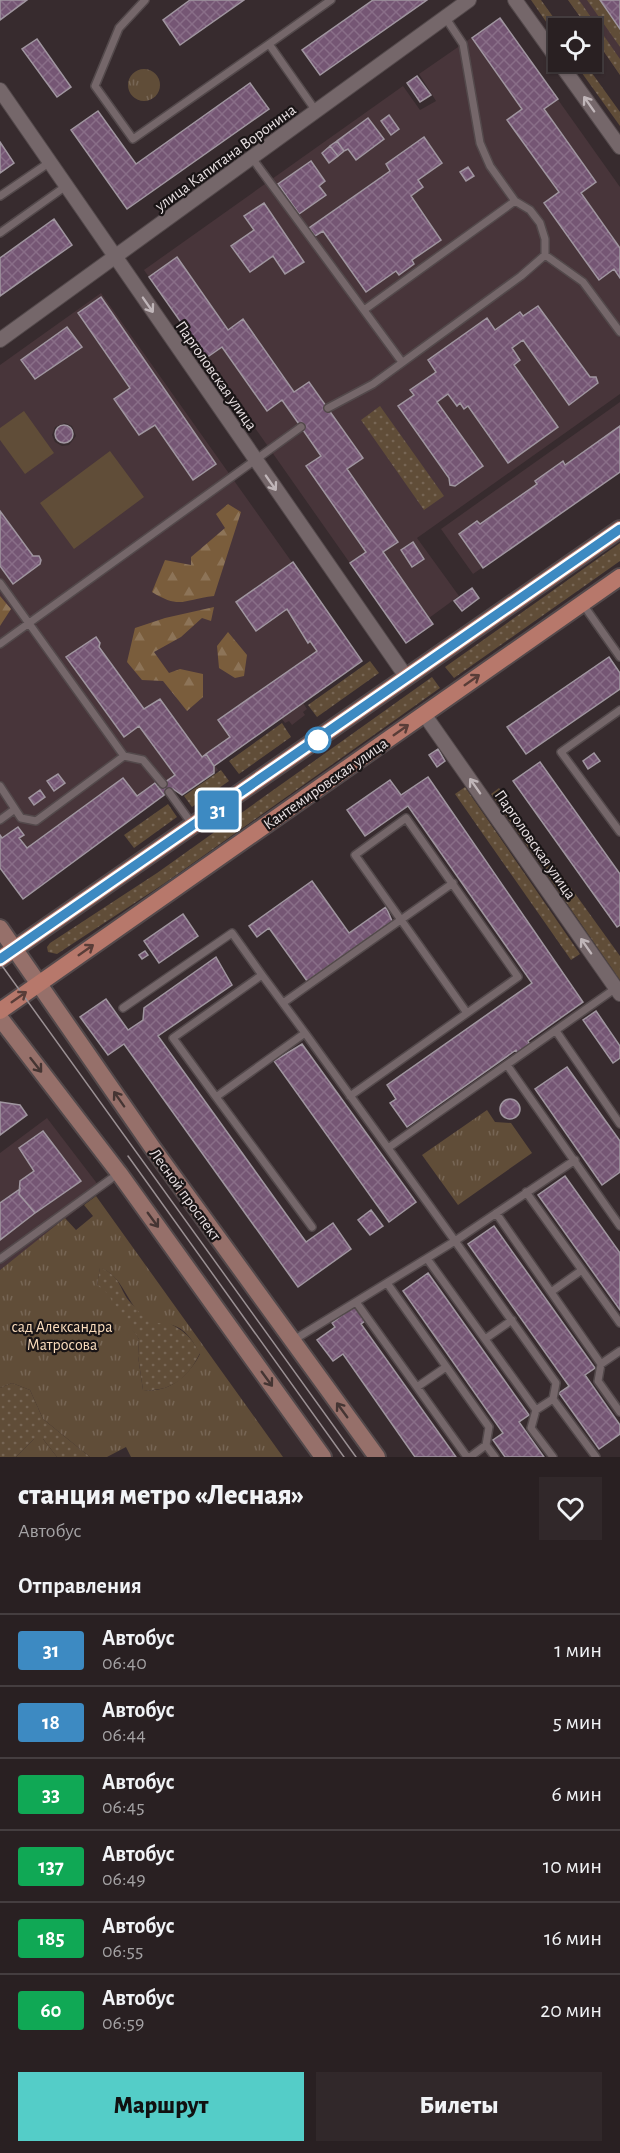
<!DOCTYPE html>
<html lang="ru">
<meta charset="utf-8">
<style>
body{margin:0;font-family:"Alegreya Sans",sans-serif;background:#31282a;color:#f1f3f6;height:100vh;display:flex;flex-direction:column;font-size:22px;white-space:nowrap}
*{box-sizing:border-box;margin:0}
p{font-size:20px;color:#a5a3a5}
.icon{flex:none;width:33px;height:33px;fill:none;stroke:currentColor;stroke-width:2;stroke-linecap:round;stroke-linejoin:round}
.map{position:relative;height:1457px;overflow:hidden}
.side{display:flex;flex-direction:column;background:#292022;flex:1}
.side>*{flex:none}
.badge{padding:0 12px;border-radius:4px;font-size:21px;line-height:39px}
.controls{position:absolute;left:548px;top:18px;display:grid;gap:12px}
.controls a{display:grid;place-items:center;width:54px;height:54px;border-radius:0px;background:#292022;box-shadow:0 2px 4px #0004,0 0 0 2px #453e40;font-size:30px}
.map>.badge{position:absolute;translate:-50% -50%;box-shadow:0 0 0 3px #fff}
h2{padding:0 18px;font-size:22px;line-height:54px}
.round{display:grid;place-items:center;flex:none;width:63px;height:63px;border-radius:0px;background:#31282a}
.summary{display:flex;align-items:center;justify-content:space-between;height:102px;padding:0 18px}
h1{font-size:28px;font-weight:800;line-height:45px}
.button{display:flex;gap:12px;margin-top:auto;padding:12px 18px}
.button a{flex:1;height:69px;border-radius:0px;background:#54cdc8;color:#111;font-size:24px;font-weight:800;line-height:69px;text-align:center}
.button a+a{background:#31282a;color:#f1f3f6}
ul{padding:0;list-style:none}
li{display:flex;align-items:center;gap:18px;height:72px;padding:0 18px;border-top:2px solid #453e40}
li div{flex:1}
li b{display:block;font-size:22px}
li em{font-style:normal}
li .badge{min-width:66px;font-weight:700;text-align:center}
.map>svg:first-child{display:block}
</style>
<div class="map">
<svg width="620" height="1457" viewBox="0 0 620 1457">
<defs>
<pattern id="grass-dots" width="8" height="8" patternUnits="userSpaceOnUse" patternTransform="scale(1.5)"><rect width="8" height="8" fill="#604d38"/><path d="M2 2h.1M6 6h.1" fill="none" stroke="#765" stroke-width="1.8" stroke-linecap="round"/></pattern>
<pattern id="forest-firs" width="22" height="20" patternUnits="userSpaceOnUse" patternTransform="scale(1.5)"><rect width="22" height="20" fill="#7a5d3c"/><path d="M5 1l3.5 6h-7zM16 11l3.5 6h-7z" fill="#8d7458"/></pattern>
<pattern id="park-tufts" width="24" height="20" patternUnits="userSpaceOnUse" patternTransform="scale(1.5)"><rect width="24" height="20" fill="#604d38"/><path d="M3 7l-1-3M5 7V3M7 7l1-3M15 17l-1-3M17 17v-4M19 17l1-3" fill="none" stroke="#765"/></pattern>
<pattern id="building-cross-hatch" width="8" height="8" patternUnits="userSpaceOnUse" patternTransform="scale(1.5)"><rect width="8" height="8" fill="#755674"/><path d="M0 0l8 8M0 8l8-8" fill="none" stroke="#896e88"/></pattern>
</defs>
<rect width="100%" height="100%" fill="#372b2e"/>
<path fill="#48353a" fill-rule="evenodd" d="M 568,0 L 620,0 L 620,75 L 591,33 L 591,28 L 588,28 Z
M 500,18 L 620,187 L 620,394 L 417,538 L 459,596 L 429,618 L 433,624 L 406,643 L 144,270 L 403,86 L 420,110 L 436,101 L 419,74 Z
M 101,293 L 362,661 L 303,703 L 307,709 L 303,712 L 305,715 L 292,725 L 289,721 L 285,723 L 281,718 L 215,765 L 218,770 L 182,795 L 172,789 L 23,899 L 0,868 L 0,365 ZM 65,423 L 72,426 L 76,436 L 69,445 L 62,446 L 55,442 L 52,435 L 55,427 Z
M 620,402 L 620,472 L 473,574 L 441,529 Z
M 47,1118 L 102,1190 L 0,1270 L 0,1153 Z"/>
<path fill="url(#grass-dots)" d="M 531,0 L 541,0 L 561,28 L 558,28 L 558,39 Z
M 568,0 L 579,0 L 620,59 L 620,75 L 591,33 L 591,28 L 588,28 Z
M 587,0 L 600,0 L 620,29 L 620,47 Z
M 574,62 L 584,62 L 620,112 L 620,126 Z
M 380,406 L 444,496 L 424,510 L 361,420 Z
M 620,543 L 620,561 L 454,678 L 445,667 Z
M 370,661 L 379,673 L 317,717 L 308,705 Z
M 432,677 L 440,688 L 165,883 L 57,954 L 48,952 L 47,947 L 50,943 L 157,873 Z
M 282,723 L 291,737 L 239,774 L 229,761 Z
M 221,770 L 229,781 L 192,807 L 184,796 Z
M 465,787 L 580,954 L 571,960 L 455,794 Z
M 499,788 L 620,956 L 620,980 L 491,794 Z
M 168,804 L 177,817 L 134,848 L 124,835 Z
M 100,1267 C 124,1278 118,1291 133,1305 C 137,1309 145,1312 150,1314 C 174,1327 186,1327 200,1353 C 188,1378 171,1392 143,1390 L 138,1356 L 139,1339 L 97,1285 Z
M 12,1383 L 30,1390 L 43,1419 L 90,1457 L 57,1457 L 43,1439 L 34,1439 L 16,1457 L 0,1457 L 0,1388 Z"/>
<path fill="url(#forest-firs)" d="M 228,504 L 241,512 L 214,596 C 184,599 181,610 152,592 L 165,560 L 191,565 L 191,557 L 225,528 L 216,514 Z
M 0,596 L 11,609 L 0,626 Z
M 214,607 L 211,621 L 202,618 L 181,637 L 154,652 L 169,673 L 180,669 L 203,674 L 203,697 L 187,711 L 163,681 L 142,680 L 127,662 L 135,628 L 165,618 Z
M 228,632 L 247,655 L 244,676 L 235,678 L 219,668 L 217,646 Z"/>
<path fill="url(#park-tufts)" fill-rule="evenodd" d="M128 85a16 16 0 1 1 32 0a16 16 0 1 1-32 0Z
M 487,1110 L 495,1122 L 511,1123 L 532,1153 L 458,1205 L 422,1155 Z
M 96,1196 L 283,1457 L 131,1457 L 126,1447 L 107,1457 L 90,1457 L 43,1419 L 30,1390 L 12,1383 L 0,1388 L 0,1270 L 65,1218 L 76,1230 L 93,1216 L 84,1205 ZM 100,1268 C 124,1275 127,1308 149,1321 C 154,1323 162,1323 167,1324 C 184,1326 192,1339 200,1354 C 188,1377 169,1393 143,1390 L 138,1356 L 139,1339 L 107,1293 L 97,1285 Z
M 34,1439 L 43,1439 L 57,1457 L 16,1457 Z"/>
<path fill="#604d38" d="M 24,411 L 54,453 L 25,474 L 0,440 L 0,428 Z
M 110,451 L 144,497 L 74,549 L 40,503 Z"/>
<path fill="url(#building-cross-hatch)" stroke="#a096a0" stroke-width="1.5" d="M 0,0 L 27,0 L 0,20 Z
M 190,0 L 244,0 L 180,45 L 163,20 Z
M 373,0 L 427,0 L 320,75 L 302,50 Z
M 600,0 L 620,0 L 620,29 Z
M 500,18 L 558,99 L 544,109 L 596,182 L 581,193 L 620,248 L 620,278 L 614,269 L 599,280 L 544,203 L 559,192 L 507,120 L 522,109 L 472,38 Z
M 37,39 L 71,87 L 57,97 L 22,49 Z
M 417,76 L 431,95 L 420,102 L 407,83 Z
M 250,83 L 269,109 L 127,209 L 71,130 L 98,111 L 136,164 Z
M 389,115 L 399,129 L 391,135 L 381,121 Z
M 368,118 L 384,139 L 356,160 L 348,149 L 344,151 L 337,141 Z
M 424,137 L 442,163 L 418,180 L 423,187 L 411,196 L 441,240 L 412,260 L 414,264 L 399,275 L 396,271 L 366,292 L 323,231 L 315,236 L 309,228 L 390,171 L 386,164 Z
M 337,141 L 344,151 L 338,156 L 330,146 Z
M 0,142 L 14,163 L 0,173 Z
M 330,146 L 338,156 L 329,163 L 322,153 Z
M 311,161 L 325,181 L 319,186 L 326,195 L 299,214 L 278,184 Z
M 468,167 L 474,176 L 466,181 L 460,172 Z
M 264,203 L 304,262 L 285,274 L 273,256 L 250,272 L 231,246 L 254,230 L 244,216 Z
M 54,219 L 72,245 L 0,296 L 0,258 Z
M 177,257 L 228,330 L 243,319 L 294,392 L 309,382 L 363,458 L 347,469 L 398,542 L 383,552 L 433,624 L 406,643 L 350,563 L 366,552 L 306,466 L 321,456 L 301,427 L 282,400 L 267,411 L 222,347 L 206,358 L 149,277 Z
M 101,297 L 216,464 L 193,480 L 155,425 L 139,435 L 114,399 L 130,388 L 78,313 Z
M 538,306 L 590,377 L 596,377 L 598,383 L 569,405 L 523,340 L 512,348 L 520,360 L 514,365 L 558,427 L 508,463 L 468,406 L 464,409 L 460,403 L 457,406 L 448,394 L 437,402 L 483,466 L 455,486 L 450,485 L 449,478 L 398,406 L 414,395 L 410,390 L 436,372 L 428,360 L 487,318 L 495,330 L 520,312 L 523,316 Z
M 67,327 L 82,347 L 35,379 L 21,360 Z
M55 434a9 9 0 1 1 18 0a9 9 0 1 1-18 0Z
M 620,426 L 620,472 L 483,568 L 459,534 L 477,521 L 480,524 L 537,484 L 535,481 L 563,461 L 565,465 Z
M 0,511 L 33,556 L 39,556 L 41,560 L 40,564 L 13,584 L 0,566 Z
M 413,542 L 424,559 L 412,567 L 401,550 Z
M 293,562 L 362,661 L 214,766 L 206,754 L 230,737 L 218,720 L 317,651 L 310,641 L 308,643 L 287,609 L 256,631 L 236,602 Z
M 472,588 L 479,598 L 462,611 L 454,601 Z
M 96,637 L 100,643 L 99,647 L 144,709 L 160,699 L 202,757 L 206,754 L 214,766 L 214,773 L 182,795 L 173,789 L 164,795 L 158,787 L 175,775 L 139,726 L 124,737 L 66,657 Z
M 609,657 L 620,673 L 620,689 L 526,754 L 507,727 Z
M 438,749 L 445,761 L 437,767 L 429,755 Z
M 594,753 L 600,761 L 588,769 L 583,761 Z
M 540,762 L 620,874 L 620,925 L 617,927 L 513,781 Z
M 58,774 L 65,783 L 54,791 L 47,781 Z
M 428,777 L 583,1002 L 528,1041 L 530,1045 L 518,1054 L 516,1050 L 407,1127 L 390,1103 L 396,1099 L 387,1085 L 532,983 L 408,806 L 365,836 L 347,810 L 390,780 L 401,795 Z
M 123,778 L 137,796 L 155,783 L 164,795 L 23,899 L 0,868 L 0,835 L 2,838 L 18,827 L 24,835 L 19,838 L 27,848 Z
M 40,790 L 45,797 L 34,805 L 29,798 Z
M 312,881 L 349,933 L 386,907 L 392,921 L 307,981 L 269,928 L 257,937 L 249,926 Z
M 183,914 L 198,936 L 159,963 L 144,941 Z
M 145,951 L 148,955 L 142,959 L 139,955 Z
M 216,957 L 232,985 L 158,1036 L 306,1242 L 333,1223 L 351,1249 L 298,1287 L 124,1044 L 108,1055 L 80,1017 L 106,999 L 128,1030 L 143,1020 L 144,1008 Z
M 596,1011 L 620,1046 L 620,1058 L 613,1063 L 583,1020 Z
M 302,1044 L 416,1202 L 389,1222 L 274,1061 Z
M 567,1067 L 620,1141 L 620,1172 L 602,1185 L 535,1089 Z
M500 1109a10 10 0 1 1 20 0a10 10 0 1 1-20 0Z
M 0,1102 L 20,1105 L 27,1115 L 0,1135 Z
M 43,1131 L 81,1181 L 35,1213 L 19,1194 L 20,1181 L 34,1171 L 19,1148 Z
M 565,1176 L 620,1253 L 620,1310 L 538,1195 Z
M 20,1189 L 19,1194 L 35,1213 L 0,1240 L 0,1203 Z
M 371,1210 L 383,1226 L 370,1235 L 358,1220 Z
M 494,1226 L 595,1368 L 585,1375 L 620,1425 L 620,1434 L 599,1449 L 559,1393 L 569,1386 L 468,1244 Z
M 428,1273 L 529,1415 L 519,1422 L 544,1457 L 505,1457 L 493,1440 L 503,1433 L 403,1291 Z
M 354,1306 L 365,1321 L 361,1324 L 456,1457 L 415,1457 L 343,1354 L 333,1361 L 317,1340 L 335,1327 L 332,1323 Z"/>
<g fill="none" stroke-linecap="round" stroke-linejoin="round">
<defs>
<path id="service" d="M 145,0 L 119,28 L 95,86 L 133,139 L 269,44
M 316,111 L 269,44 L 331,0
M 252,158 L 402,362
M 0,196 L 50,162
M 0,233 L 66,186
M 545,255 L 583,282 L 620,332
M 364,310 L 515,201
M 328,408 L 373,384 L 521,276 L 545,255 L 545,239 L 540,223 L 530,210 L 515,201 L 490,166 L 480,143 L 463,44 L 445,17
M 0,583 L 124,756 L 143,760 L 163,784
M 582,603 L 620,657
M 0,644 L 301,427
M 620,710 L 561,752 L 620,832
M 0,786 L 15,809 L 0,820
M 169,792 L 192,824
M 15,809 L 21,818 L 36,821 L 124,756
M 262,975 L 305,1033
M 283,1003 L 453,883
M 123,1008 L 232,933 L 262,975 L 173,1038 L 216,1097 L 305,1033 L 455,1241 L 292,1341
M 556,1031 L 620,1124
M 507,1065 L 620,1226
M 350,1096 L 518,977 L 406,818 L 355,855 L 467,1013
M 216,1097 L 312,1227
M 388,1148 L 616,988
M 575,1160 L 455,1241 L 556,1383 L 553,1399 L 596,1457
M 526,1192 L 620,1323
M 496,1213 L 601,1364 L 598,1381 L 620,1412
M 0,1259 L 119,1173
M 428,1260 L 536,1410 L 531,1428 L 553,1457
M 387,1283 L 489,1427 L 486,1445 L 495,1457
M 551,1292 L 582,1270
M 356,1302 L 467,1457
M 485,1339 L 512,1320
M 601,1364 L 620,1351
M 417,1387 L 446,1367
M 536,1410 L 553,1399
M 470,1457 L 486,1445"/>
<path id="minor" d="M 515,0 L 558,60
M 559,62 L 620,147
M 0,90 L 407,678
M 0,340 L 469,0
M 424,714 L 620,994"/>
<path id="secondary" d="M 0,928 L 152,1147 L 377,1457
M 0,1018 L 119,1173 L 323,1457"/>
<path id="primary" d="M 0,959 L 620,529
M 0,1011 L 620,577"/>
</defs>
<use href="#service" stroke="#53494b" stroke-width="10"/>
<use href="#minor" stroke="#53494b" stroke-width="16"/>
<use href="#secondary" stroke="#53494b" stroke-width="20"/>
<use href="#primary" stroke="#53494b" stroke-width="20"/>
<use href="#service" stroke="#75676a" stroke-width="7"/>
<use href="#minor" stroke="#75676a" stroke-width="14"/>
<use href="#secondary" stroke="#96706a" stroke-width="16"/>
<use href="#primary" stroke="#b7786b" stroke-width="16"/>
<path stroke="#9a9093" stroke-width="1.5" d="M 0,963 L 356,1457
M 128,1156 L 344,1457"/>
</g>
<defs><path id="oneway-shaft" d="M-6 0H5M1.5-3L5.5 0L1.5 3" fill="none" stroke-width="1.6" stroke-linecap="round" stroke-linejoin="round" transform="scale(1.5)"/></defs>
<g stroke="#c0b6b9">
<use href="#oneway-shaft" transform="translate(589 104) rotate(-125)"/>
<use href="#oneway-shaft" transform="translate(148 305) rotate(55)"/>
<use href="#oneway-shaft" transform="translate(271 483) rotate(55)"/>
<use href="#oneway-shaft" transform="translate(475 786) rotate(-125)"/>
<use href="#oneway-shaft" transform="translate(586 946) rotate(-125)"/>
</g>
<g stroke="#593d38">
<use href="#oneway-shaft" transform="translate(472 680) rotate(-35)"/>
<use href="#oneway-shaft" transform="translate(401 730) rotate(-35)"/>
<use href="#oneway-shaft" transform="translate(86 950) rotate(-35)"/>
<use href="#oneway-shaft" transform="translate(19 997) rotate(-35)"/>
</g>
<g stroke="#453533">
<use href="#oneway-shaft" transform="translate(36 1065) rotate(52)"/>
<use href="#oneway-shaft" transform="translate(119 1099) rotate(-125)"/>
<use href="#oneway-shaft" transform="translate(153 1220) rotate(54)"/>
<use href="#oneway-shaft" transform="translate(267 1379) rotate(54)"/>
<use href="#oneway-shaft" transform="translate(342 1410) rotate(-126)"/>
</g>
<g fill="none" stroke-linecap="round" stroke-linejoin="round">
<defs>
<path id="line" d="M 0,959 L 620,529"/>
</defs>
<use href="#line" stroke="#fff" stroke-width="14"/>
<use href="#line" stroke="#3d8ac2" stroke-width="9"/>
</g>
<circle fill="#fff" stroke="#3d8ac2" stroke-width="3" cx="318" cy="740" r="12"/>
<g text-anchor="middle" stroke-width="4.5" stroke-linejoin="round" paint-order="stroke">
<g font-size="16" fill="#e9e1e3" stroke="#1a1516">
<text transform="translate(225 157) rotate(-36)" y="6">улица Капитана Воронина</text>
<text transform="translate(217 375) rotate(55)" y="6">Парголовская улица</text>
<text transform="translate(325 783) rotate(-35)" y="6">Кантемировская улица</text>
<text transform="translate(536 844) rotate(55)" y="6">Парголовская улица</text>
<text transform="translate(186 1194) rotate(54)" y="6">Лесной проспект</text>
</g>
<g font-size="16" fill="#fbddbd" stroke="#1a1516">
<text x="62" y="1332">cад Александра<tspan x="62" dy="18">Матросова</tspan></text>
</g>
</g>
</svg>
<div class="controls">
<a><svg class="icon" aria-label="locate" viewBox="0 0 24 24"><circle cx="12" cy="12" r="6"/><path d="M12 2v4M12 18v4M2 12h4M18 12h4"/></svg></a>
</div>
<b class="badge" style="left:218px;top:810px;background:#3d8ac2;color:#fff">31</b>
</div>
<section class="side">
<div class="summary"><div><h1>станция метро «Лесная»</h1><p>Автобус</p></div><a class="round"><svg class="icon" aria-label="heart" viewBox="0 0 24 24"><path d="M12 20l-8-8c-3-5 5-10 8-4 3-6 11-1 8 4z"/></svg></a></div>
<h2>Отправления</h2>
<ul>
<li><span class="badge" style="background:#3d8ac2;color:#fff">31</span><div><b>Автобус</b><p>06:40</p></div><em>1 мин</em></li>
<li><span class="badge" style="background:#3d8ac2;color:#fff">18</span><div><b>Автобус</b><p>06:44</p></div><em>5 мин</em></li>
<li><span class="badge" style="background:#10a855;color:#fff">33</span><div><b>Автобус</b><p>06:45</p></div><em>6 мин</em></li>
<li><span class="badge" style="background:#10a855;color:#fff">137</span><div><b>Автобус</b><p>06:49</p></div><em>10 мин</em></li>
<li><span class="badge" style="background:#10a855;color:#fff">185</span><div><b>Автобус</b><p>06:55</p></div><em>16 мин</em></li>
<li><span class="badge" style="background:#10a855;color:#fff">60</span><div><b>Автобус</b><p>06:59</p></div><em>20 мин</em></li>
</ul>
<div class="button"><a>Маршрут</a><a>Билеты</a></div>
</section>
